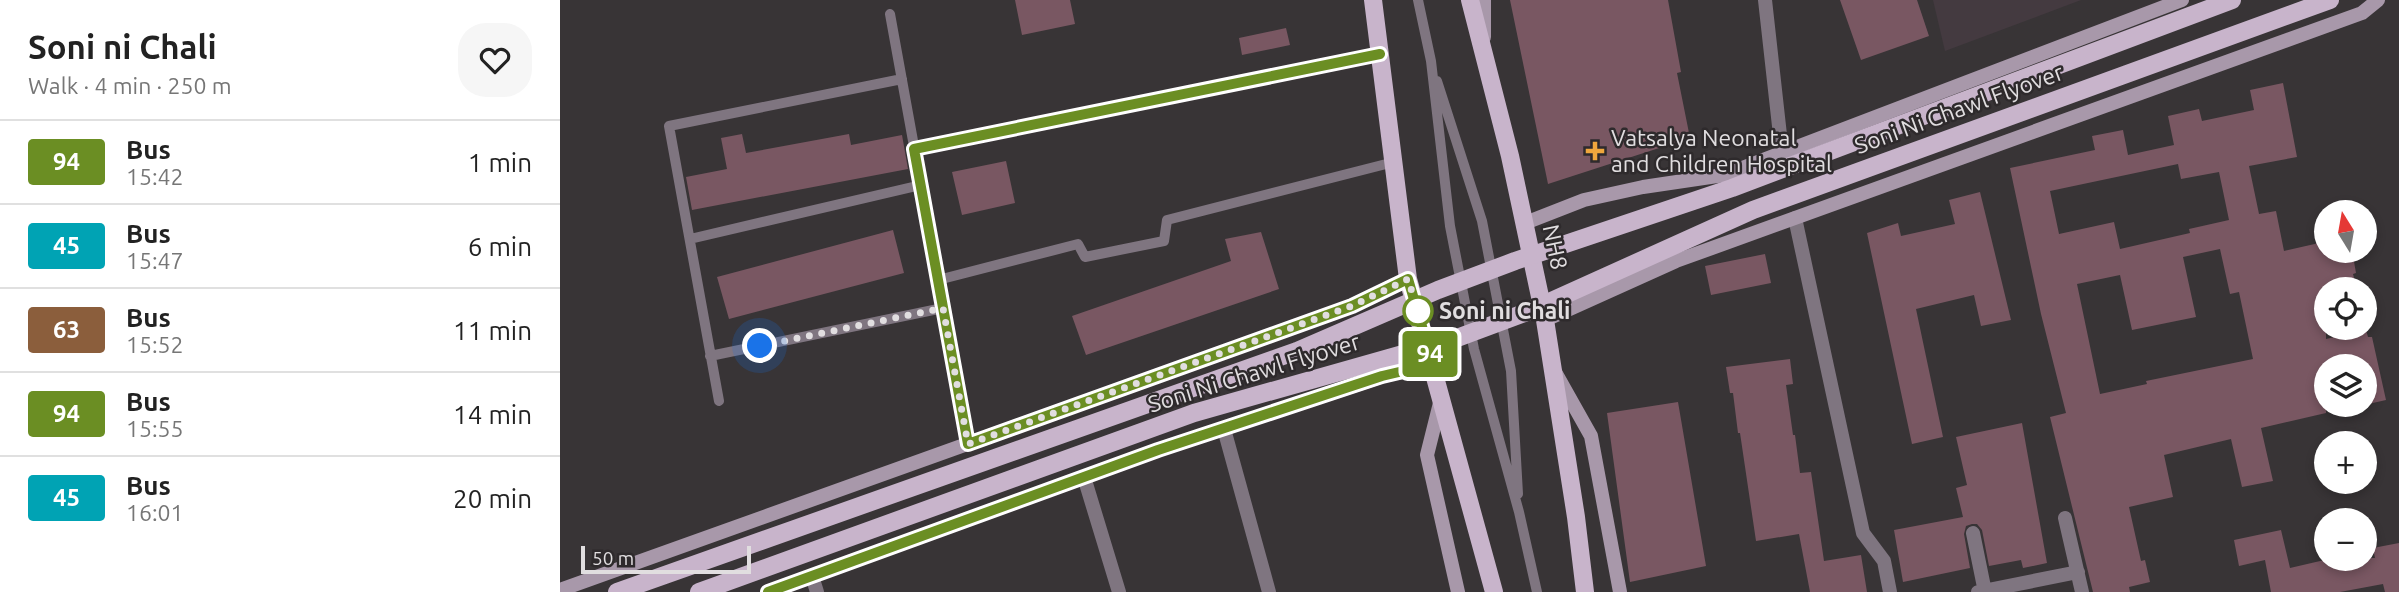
<!DOCTYPE html>
<meta charset="utf-8">
<style>
body{margin:0;font-family:Ubuntu,sans-serif;background:#f6f6f6;color:#222;height:100vh;display:flex;flex-direction:column;font-size:26px;white-space:nowrap}
*{box-sizing:border-box;margin:0}
p{font-size:23px;color:#767676}
.icon{flex:none;width:38px;height:38px;fill:none;stroke:currentColor;stroke-width:2;stroke-linecap:round;stroke-linejoin:round}
.map{position:relative;flex:1;overflow:hidden}
.sheet{display:flex;flex-direction:column;background:#fff;width:560px}
.sheet>*{flex:none}
.badge{padding:0 14px;border-radius:5px;font-size:24px;line-height:46px}
.needle{width:46px;rotate:349deg}
.controls{position:absolute;left:1754px;top:200px;display:grid;gap:14px}
.controls a{display:grid;place-items:center;width:63px;height:63px;border-radius:50%;background:#fff;box-shadow:0 4px 10px #0003;font-size:35px}
.scale{position:absolute;left:21px;bottom:18px;width:170px;box-sizing:border-box;padding-left:7px;border:4px solid #e1dee0;border-top:0;font-size:19px;line-height:24px;white-space:nowrap;color:#e1dee0;-webkit-text-stroke:5px #2e2a2c;paint-order:stroke}
.you{position:absolute;width:35px;height:35px;margin:-18px;border:5px solid #fff;border-radius:50%;background:#1a73e8;box-shadow:0 0 0 10px #1a73e833}
.map>.badge{position:absolute;translate:-50% -50%;box-shadow:0 0 0 4px #fff}
.round{display:grid;place-items:center;flex:none;width:74px;height:74px;border-radius:28px;background:#f6f6f6}
.summary{display:flex;align-items:center;justify-content:space-between;height:119px;padding:0 28px}
h1{font-size:33px;font-weight:700;line-height:52px}
ul{padding:0;list-style:none}
li{display:flex;align-items:center;gap:21px;height:84px;padding:0 28px;border-top:2px solid #e0e0e0}
li div{flex:1}
li b{display:block;font-size:26px}
li em{font-style:normal}
li .badge{min-width:77px;font-weight:700;text-align:center}
main{display:flex;flex:1;min-height:0}
.map>svg:first-child{display:block}
</style>
<main>
<section class="sheet">
<div class="summary"><div><h1>Soni ni Chali</h1><p>Walk · 4 min · 250 m</p></div><a class="round"><svg class="icon" aria-label="heart" viewBox="0 0 24 24"><path d="M12 20l-8-8c-3-5 5-10 8-4 3-6 11-1 8 4z"/></svg></a></div>
<ul>
<li><span class="badge" style="background:#6b8e23;color:#fff">94</span><div><b>Bus</b><p>15:42</p></div><em>1 min</em></li>
<li><span class="badge" style="background:#00a3b4;color:#fff">45</span><div><b>Bus</b><p>15:47</p></div><em>6 min</em></li>
<li><span class="badge" style="background:#8b5e3c;color:#fff">63</span><div><b>Bus</b><p>15:52</p></div><em>11 min</em></li>
<li><span class="badge" style="background:#6b8e23;color:#fff">94</span><div><b>Bus</b><p>15:55</p></div><em>14 min</em></li>
<li><span class="badge" style="background:#00a3b4;color:#fff">45</span><div><b>Bus</b><p>16:01</p></div><em>20 min</em></li>
</ul>
</section>
<div class="map">
<svg width="1839" height="592" viewBox="0 0 1839 592">
<rect width="100%" height="100%" fill="#383436"/>
<path fill="#443a40" d="M 1373,0 L 1521,0 L 1385,51 Z"/>
<path fill="#795762" fill-rule="evenodd" d="M 455,0 L 510,0 L 515,24 L 462,35 Z
M 950,0 L 1108,0 L 1121,72 L 1117,73 L 1130,138 L 988,184 Z
M 1280,0 L 1357,0 L 1369,36 L 1301,60 Z
M 726,28 L 730,45 L 682,55 L 679,38 Z
M 1723,83 L 1737,157 L 1689,166 L 1699,214 L 1716,211 L 1724,251 L 1759,243 L 1759,245 L 1766,244 L 1766,250 L 1792,250 L 1796,273 L 1793,274 L 1797,289 L 1766,289 L 1766,339 L 1806,330 L 1808,337 L 1812,337 L 1826,400 L 1804,405 L 1804,366 L 1766,366 L 1766,413 L 1701,428 L 1713,481 L 1682,487 L 1671,439 L 1604,455 L 1613,497 L 1569,507 L 1581,561 L 1585,560 L 1590,582 L 1569,587 L 1570,592 L 1533,592 L 1490,417 L 1506,413 L 1481,314 L 1450,168 L 1535,150 L 1532,136 L 1563,130 L 1568,155 L 1614,145 L 1608,116 L 1639,109 L 1642,121 L 1694,110 L 1690,90 ZM 1618,164 L 1621,179 L 1659,172 L 1669,220 L 1629,229 L 1630,233 L 1560,249 L 1554,222 L 1499,234 L 1490,191 ZM 1660,249 L 1670,294 L 1679,292 L 1693,359 L 1586,381 L 1587,384 L 1540,394 L 1517,284 L 1560,275 L 1572,330 L 1636,317 L 1623,257 Z
M 182,134 L 186,153 L 289,134 L 291,145 L 342,135 L 348,169 L 132,210 L 126,177 L 167,169 L 161,138 Z
M 446,161 L 455,203 L 402,215 L 392,172 Z
M 1420,192 L 1451,320 L 1421,326 L 1414,295 L 1356,309 L 1383,437 L 1352,444 L 1307,233 L 1338,223 L 1341,236 L 1395,224 L 1389,200 Z
M 333,230 L 344,273 L 169,319 L 157,277 Z
M 701,232 L 719,289 L 526,355 L 512,316 L 671,261 L 665,239 Z
M 1205,254 L 1211,283 L 1151,295 L 1145,266 Z
M 1230,359 L 1233,384 L 1226,385 L 1233,435 L 1235,435 L 1240,473 L 1251,472 L 1264,561 L 1301,555 L 1307,592 L 1250,592 L 1239,534 L 1196,541 L 1180,433 L 1178,433 L 1173,393 L 1170,393 L 1166,367 Z
M 1118,402 L 1146,566 L 1070,582 L 1047,413 Z
M 1462,423 L 1487,563 L 1463,568 L 1461,560 L 1429,566 L 1422,530 L 1417,524 L 1412,524 L 1406,526 L 1404,534 L 1410,568 L 1343,582 L 1334,530 L 1403,517 L 1396,488 L 1407,485 L 1396,437 Z
M 1721,530 L 1730,568 L 1773,558 L 1815,558 L 1813,548 L 1839,543 L 1839,592 L 1825,592 L 1823,584 L 1780,592 L 1711,592 L 1705,560 L 1679,566 L 1674,540 Z"/>
<g fill="none" stroke-linecap="round" stroke-linejoin="round">
<path stroke="#7f7580" stroke-width="10" d="M 858,0 L 871,61 L 890,226 L 914,349 L 959,512 L 977,592
M 330,14 L 408,444
M 877,81 L 922,221 L 951,371 L 958,494
M 354,149 L 820,54
M 130,239 L 361,185
M 378,280 L 518,244 L 525,257 L 604,241 L 607,220 L 834,162
M 150,356 L 383,308
M 159,401 L 109,126 L 342,79"/>
<path stroke="#7f7580" stroke-width="14" d="M 1205,0 L 1222,153
M 1235,218 L 1303,533 L 1324,561 L 1330,592
M 664,429 L 709,592
M 524,477 L 559,592
M 1505,518 L 1522,592
M 1413,533 L 1425,592
M 252,576 L 257,592
M 1418,592 L 1518,572"/>
<path stroke="#a898aa" stroke-width="14" d="M 924,0 L 924,37
M 965,223 L 1024,200 L 1083,187 L 1164,175 L 1622,0
M 985,320 L 1116,261 L 1802,13 L 1818,0
M 995,372 L 1031,436 L 1060,592
M 881,399 L 867,455 L 898,592
M 0,590 L 792,306 L 848,279
M 208,592 L 598,450 L 823,376 L 873,364"/>
<path stroke="#c8b4cb" stroke-width="18" d="M 813,0 L 848,279 L 934,592
M 910,0 L 950,156 L 985,320 L 1016,517 L 1025,592"/>
<path stroke="#c8b4cb" stroke-width="18" d="M 57,592 L 737,351 L 878,290 L 955,261 L 1172,188 L 1672,0
M 139,592 L 634,413 L 889,341 L 967,312 L 1193,210 L 1770,0"/>
</g>
<g fill="none" stroke-linecap="round" stroke-linejoin="round">
<defs>
<path id="line" d="M 208,592 L 598,450 L 822,376 L 873,364 L 848,279 L 792,306 L 408,444 L 354,149 L 820,54"/>
</defs>
<use href="#line" stroke="#fff" stroke-width="16"/>
<use href="#line" stroke="#6b8e23" stroke-width="10"/>
<path stroke="#e1dee0" stroke-width="7" stroke-dasharray="0 12.6" d="M 200,346 L 383,308 L 408,444 L 792,306 L 848,279 L 861,321 L 858,311"/>
</g>
<path fill="#efa73d" stroke="#2e2a2c" stroke-width="2.5" d="M1031.5 140.5h7v7h7v7h-7v7h-7v-7h-7v-7h7z"/>
<circle fill="#fff" stroke="#6b8e23" stroke-width="3.5" cx="858" cy="311" r="14"/>
<g text-anchor="middle" stroke-width="5" stroke-linejoin="round" paint-order="stroke">
<g font-size="23" fill="#e1dee0" stroke="#2e2a2c">
<text transform="translate(1399 109) rotate(-20)" y="8">Soni Ni Chawl Flyover</text>
<text transform="translate(995 247) rotate(78)" y="8">NH8</text>
<text transform="translate(694 373) rotate(-17)" y="8">Soni Ni Chawl Flyover</text>
</g>
<g font-size="23" fill="#e1dee0" stroke="#2e2a2c" text-anchor="start">
<text x="1051" y="146">Vatsalya Neonatal<tspan x="1051" dy="26">and Children Hospital</tspan></text>
</g>
<g font-size="23" font-weight="bold" fill="#e1dee0" stroke="#2e2a2c" text-anchor="start">
<text x="879" y="319">Soni ni Chali</text>
</g>
</g>
</svg>
<div class="controls">
<a><svg class="needle" viewBox="-14 -14 28 28"><path d="M0-13l5 13h-10z" fill="#e53935"/><path d="M0 13l5-13h-10z" fill="#767676"/></svg></a>
<a><svg class="icon" aria-label="locate" viewBox="0 0 24 24"><circle cx="12" cy="12" r="6"/><path d="M12 2v4M12 18v4M2 12h4M18 12h4"/></svg></a>
<a><svg class="icon" aria-label="layers" viewBox="0 0 24 24"><path d="M12 4l9 5-9 5-9-5zM3 14l9 5 9-5"/></svg></a>
<a>+</a>
<a>−</a>
</div>
<div class="scale">50 m</div>
<div class="you" style="left:200px;top:346px"></div>
<b class="badge" style="left:870px;top:354px;background:#6b8e23;color:#fff">94</b>
</div>
</main>
